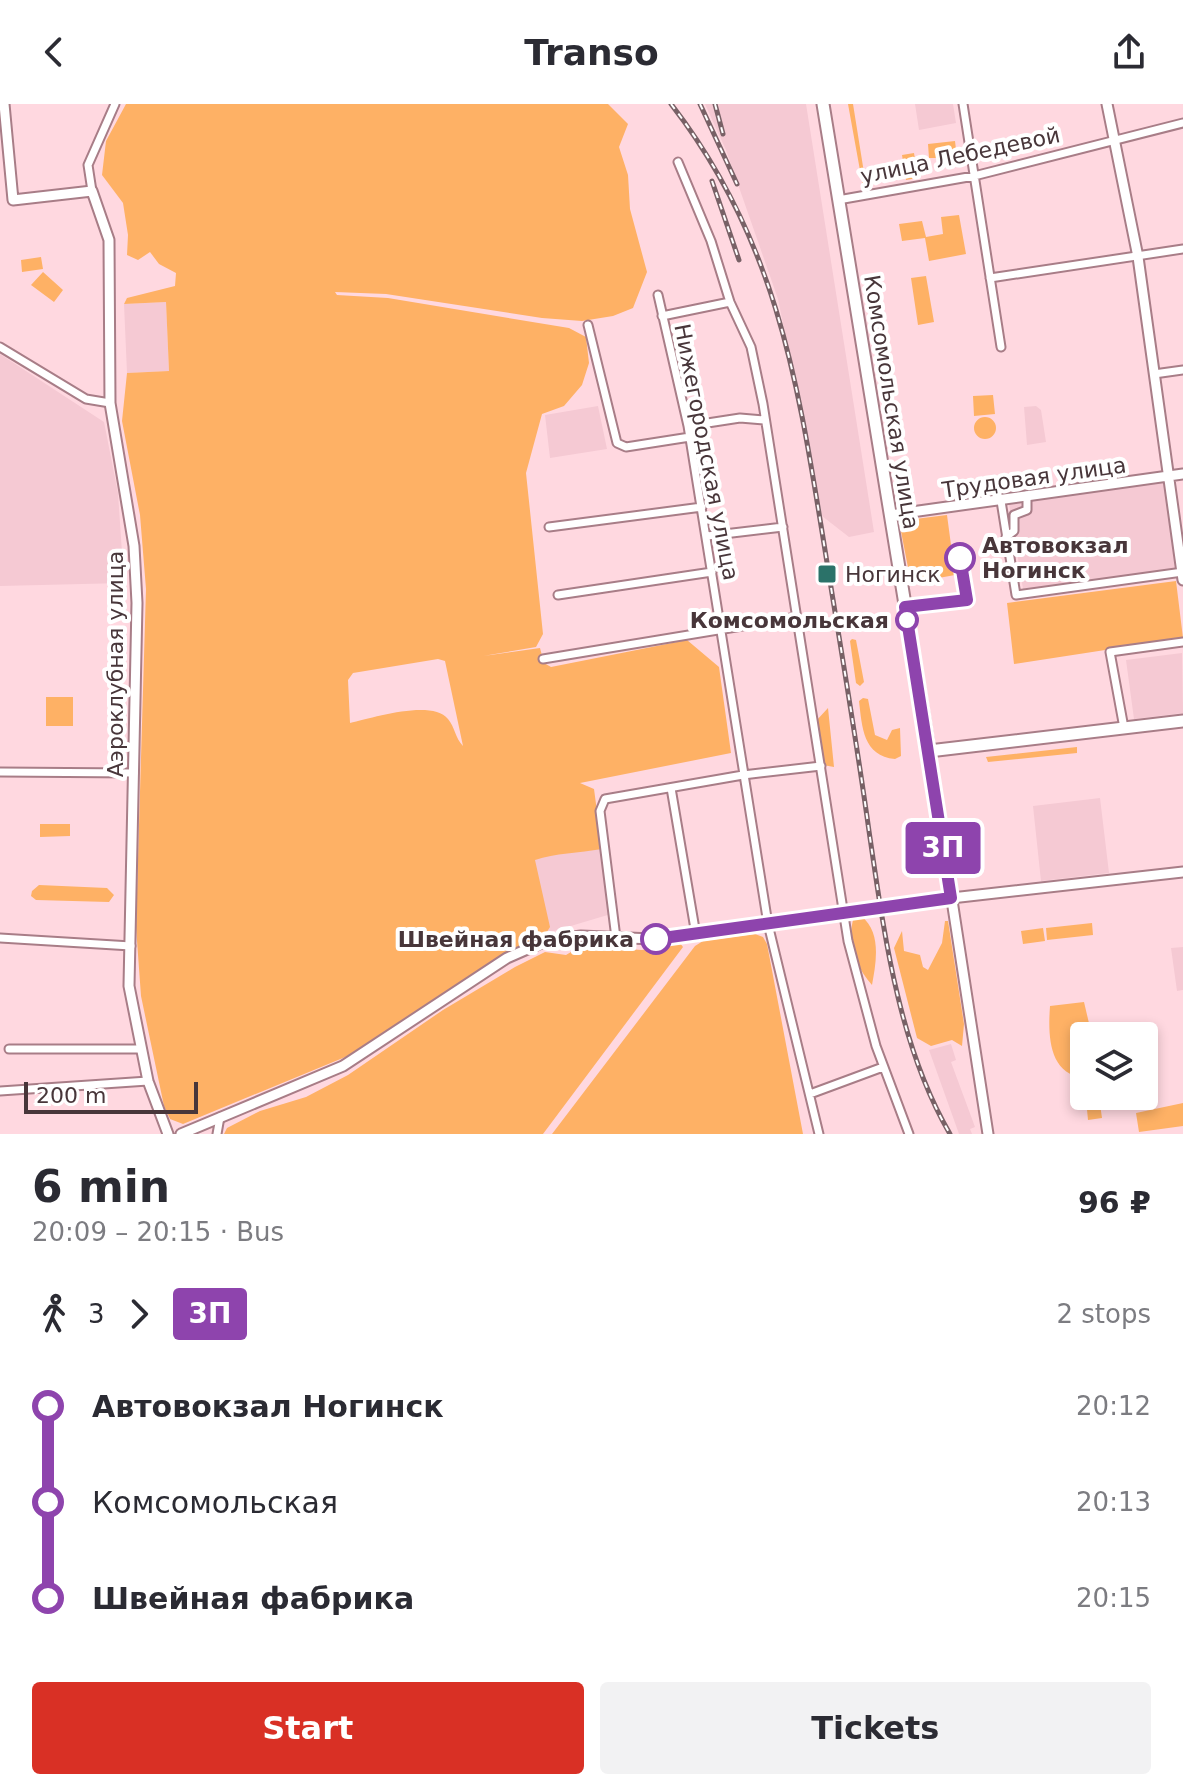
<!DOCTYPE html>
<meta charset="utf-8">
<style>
body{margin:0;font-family:"DejaVu Sans",sans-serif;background:#f2f2f3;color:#2b2b33;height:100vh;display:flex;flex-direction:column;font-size:30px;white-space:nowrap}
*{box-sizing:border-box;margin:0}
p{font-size:26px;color:#7c7c81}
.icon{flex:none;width:44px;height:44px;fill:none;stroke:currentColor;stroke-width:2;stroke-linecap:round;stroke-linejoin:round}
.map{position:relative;height:1030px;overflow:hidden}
.panel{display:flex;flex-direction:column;background:#fff;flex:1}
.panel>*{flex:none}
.badge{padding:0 16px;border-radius:6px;font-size:28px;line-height:52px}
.fabs{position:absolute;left:1070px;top:918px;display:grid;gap:16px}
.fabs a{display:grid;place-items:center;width:88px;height:88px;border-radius:8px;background:#fff;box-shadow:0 4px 12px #0003;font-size:40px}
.scale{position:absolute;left:24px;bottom:20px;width:174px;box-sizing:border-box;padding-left:8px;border:4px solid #48363a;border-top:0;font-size:22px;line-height:28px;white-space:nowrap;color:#48363a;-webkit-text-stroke:6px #fff;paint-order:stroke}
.map>.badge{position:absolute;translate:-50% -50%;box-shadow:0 0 0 4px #fff}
.legs{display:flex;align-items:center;gap:12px;height:88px;padding:0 32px;font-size:26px}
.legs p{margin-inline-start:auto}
.head{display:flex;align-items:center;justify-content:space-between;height:136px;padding:0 32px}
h1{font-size:44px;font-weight:600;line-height:60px}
.primary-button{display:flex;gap:16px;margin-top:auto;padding:16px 32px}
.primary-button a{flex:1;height:92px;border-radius:8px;background:#d93025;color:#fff;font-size:32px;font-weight:600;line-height:92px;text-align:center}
.primary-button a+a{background:#f2f2f3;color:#2b2b33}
ul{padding:0 32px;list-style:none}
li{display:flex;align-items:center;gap:28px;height:96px;font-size:30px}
li i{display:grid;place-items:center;width:12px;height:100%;margin:0 10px;background:currentColor}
li i::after{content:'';width:20px;height:20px;margin:-10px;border:6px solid;border-radius:50%;background:#fff}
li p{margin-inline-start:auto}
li:first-child i{background:linear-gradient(#0000 50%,currentColor 0)}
li:last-child i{background:linear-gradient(currentColor 50%,#0000 0)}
header{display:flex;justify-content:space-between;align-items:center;height:104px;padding:0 32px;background:#fff;font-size:36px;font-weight:600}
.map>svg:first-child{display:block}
</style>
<header><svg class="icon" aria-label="back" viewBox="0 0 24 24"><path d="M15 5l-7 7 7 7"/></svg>Transo<svg class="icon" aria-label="share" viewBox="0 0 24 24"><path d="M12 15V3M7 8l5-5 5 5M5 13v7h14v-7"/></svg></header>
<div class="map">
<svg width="1183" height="1030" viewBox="0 0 1183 1030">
<rect width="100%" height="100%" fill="#ffd8e0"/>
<path fill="#f5c9d3" d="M 705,0 L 806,0 L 874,428 L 849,433 L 822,412 L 778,195 L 726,46 Z
M 915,0 L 953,0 L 956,19 L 919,26 Z
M 166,198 L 169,267 L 127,269 L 124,200 Z
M 0,250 L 104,318 L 118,389 L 124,479 L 0,482 Z
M 598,302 L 607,345 L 550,354 L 545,311 Z
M 1036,302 L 1041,306 L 1046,338 L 1027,341 L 1024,303 Z
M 1161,378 L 1165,383 L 1175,466 L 1023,485 L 1009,400 Z
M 1182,549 L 1183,609 L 1134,615 L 1126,556 Z
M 1100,694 L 1109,769 L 1041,777 L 1033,702 Z
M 599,738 L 611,810 L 544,830 L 527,753 Z
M 1183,843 L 1183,886 L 1177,887 L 1171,844 Z
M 951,940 L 956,956 L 951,958 L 975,1023 L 970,1025 L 972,1030 L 959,1030 L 929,946 Z"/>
<path fill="#feb165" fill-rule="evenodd" d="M 126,0 L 608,0 L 628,20 L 619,43 L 628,71 L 630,105 L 647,168 L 633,204 L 613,212 L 582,217 L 542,214 L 386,190 L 335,188 L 337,191 L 388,194 L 569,224 L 586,233 L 589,259 L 582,281 L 564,302 L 542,310 L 526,369 L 543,530 L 536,543 L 483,552 L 540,544 L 544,559 L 551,563 L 687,536 L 719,563 L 731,649 L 580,679 L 594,685 L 602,745 C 579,749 555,749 535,756 L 550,823 L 545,831 L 453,883 L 355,949 L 183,1020 L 170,1015 L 164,1002 L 141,892 L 136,823 L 146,485 L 140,411 L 122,317 L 127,269 L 169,267 L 166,198 L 124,200 L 127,194 L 175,182 L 176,169 L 159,160 L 150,148 L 138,156 L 127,151 L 128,131 L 123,99 L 102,71 L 106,37 ZM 438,555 L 445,557 L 463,642 C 455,634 455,623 448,615 C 432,595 372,614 350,619 L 348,576 L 353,569 Z
M 848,0 L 853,0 L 865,75 L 863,83 Z
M 955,37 L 957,54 L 929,54 L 928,40 Z
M 914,49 L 918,74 L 906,76 L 902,51 Z
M 959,111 L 966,150 L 929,157 L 925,134 L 902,137 L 899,120 L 922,117 L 926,133 L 943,130 L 941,113 Z
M 41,153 L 43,165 L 22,168 L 21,156 Z
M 43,168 L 63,186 L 54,198 L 31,181 Z
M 926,172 L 934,218 L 918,221 L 911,174 Z
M 993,291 L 995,310 L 974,312 L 973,292 Z
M974 324a11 11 0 1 1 22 0a11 11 0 1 1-22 0Z
M 947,411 L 955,471 L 911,479 L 899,417 Z
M 1176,477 L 1183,534 L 1014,560 L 1007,499 Z
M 852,535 L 856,536 L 864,578 L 860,582 L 856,579 L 850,537 Z
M 46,593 L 73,593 L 73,622 L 46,622 Z
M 863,594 L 868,595 L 875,631 L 887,636 L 892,626 L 900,624 L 901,652 L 895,655 C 863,652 862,623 859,597 Z
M 828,604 L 834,663 L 823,661 L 816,617 Z
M 1077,643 L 1077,649 L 988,658 L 986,653 Z
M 40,720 L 70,720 L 70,732 L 40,733 Z
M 39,781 L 107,784 L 114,791 L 109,798 L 36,796 L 31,792 L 32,787 Z
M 861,812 C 882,828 876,859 872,881 C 856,862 847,841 853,816 Z
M 945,817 L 948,817 L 964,920 L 962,942 L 952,936 L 931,942 L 917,934 L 894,844 L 902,827 L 904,847 L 920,851 L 923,863 L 928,866 L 942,839 Z
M 1092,819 L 1093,831 L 1047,836 L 1046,824 Z
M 1043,824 L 1045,837 L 1023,840 L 1021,827 Z
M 755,830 L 763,833 L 767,840 L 803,1030 L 552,1030 L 695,842 L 703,837 Z
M 680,839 L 683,843 L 543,1030 L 224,1030 L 227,1024 L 260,1007 L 306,993 L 348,971 L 443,906 L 515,863 L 545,848 L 566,851 L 581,842 L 642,846 Z
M 1084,898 L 1092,932 L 1084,932 L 1084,974 C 1048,970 1048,930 1050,902 Z
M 1099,993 L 1102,1014 L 1088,1016 L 1086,995 Z
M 1183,999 L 1183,1022 L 1139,1028 L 1136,1009 Z"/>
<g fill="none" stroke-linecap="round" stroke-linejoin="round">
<defs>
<path id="street" d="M 963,0 L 1001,243
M 678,58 L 711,137 L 730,198 L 751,243 L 763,300 L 848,837 L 876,942 L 909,1030
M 92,87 L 88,61 L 115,0
M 838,96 L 974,72 L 1183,19
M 990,174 L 1183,145
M 658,191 L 688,322 L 768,820 L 819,1030
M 662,212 L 730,198
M 588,221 L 617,339 L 626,343 L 690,333
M 0,243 L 86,295 L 110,299
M 1154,270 L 1183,266
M 688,322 L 740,314 L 764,316
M 1001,397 L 1016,491 L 1183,468
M 549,423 L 702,403
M 707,432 L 783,423
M 1006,433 L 1014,427 L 1014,411 L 1027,406 L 1027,391
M 558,491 L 712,468
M 543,555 L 797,513
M 1124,624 L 1110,548 L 1183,538
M 0,668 L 134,669
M 671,684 L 696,831
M 0,834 L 131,842
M 616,834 L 600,707 L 605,695 L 743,671 L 821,662
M 9,945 L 140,945
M 0,987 L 148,977
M 810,990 L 883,963
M 217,1030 L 220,1013"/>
<path id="secondary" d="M 4,0 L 13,96 L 92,87 L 109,136 L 110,299 L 134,442 L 137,499 L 129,882 L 148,977 L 168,1030
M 1107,0 L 1138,153 L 1183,476
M 890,411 L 1183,370
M 929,647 L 988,1030
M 181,1030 L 343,962 L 507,854 L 548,836 L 581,832 L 653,835 L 916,798 L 1183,768"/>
<path id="primary" d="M 823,0 L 929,647 L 1183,617"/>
</defs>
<use href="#street" stroke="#a87d87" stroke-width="11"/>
<use href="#secondary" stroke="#a87d87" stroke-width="13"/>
<use href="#primary" stroke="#a87d87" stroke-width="15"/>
<use href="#street" stroke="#fff" stroke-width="7"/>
<use href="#secondary" stroke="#fff" stroke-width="9"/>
<use href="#primary" stroke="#fff" stroke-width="11"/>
<defs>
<path id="rail" d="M 671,0 C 778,138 798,280 825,446 C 840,540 856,633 869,727 C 884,828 898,941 950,1030
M 700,0 L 737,80
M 715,0 L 723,30
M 712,77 L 739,156"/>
</defs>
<use href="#rail" stroke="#786166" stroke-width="5"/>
<use href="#rail" stroke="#fff" stroke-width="2" stroke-dasharray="6" stroke-linecap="butt"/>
</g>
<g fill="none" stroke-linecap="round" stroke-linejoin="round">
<defs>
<path id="line-1" d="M 656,835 L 951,794 L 905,503 L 967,496 L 960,454"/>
</defs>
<use href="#line-1" stroke="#fff" stroke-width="18"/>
<use href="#line-1" stroke="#8e44ad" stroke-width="12"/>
</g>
<g fill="#fff" stroke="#8e44ad" stroke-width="4">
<circle cx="960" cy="454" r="14"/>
<circle cx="907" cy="516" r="10"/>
<circle cx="656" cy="835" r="14"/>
</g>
<rect fill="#2b7269" stroke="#fff" stroke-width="3" x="817" y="460" width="20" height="20" rx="4"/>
<g text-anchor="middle" stroke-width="8" stroke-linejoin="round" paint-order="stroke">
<g font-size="22" fill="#48363a" stroke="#fff">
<text transform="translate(960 51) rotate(-12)" y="8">улица Лебедевой</text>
<text transform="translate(892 298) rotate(81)" y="8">Комсомольская улица</text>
<text transform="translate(707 348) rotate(79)" y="8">Нижегородская улица</text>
<text transform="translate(1034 373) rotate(-8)" y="8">Трудовая улица</text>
<text transform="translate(115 560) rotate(-90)" y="8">Аэроклубная улица</text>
</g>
<g font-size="22" font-weight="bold" fill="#48363a" stroke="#fff" text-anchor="end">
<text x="982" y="449" text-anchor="start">Автовокзал<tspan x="982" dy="25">Ногинск</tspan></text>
<text x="889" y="524">Комсомольская</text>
<text x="634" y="843">Швейная фабрика</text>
</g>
<g font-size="22" fill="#48363a" stroke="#fff" text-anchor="start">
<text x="845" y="478">Ногинск</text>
</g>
</g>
</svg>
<div class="fabs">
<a><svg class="icon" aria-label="layers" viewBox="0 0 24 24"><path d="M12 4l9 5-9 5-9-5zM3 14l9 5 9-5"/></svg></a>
</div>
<div class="scale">200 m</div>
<b class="badge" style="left:943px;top:744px;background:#8e44ad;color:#fff">3П</b>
</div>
<section class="panel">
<div class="head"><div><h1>6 min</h1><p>20:09 – 20:15 · Bus</p></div><b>96 ₽</b></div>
<div class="legs"><svg class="icon" aria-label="walk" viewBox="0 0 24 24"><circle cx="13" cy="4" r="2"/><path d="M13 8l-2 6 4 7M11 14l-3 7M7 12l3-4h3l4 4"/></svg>3<svg class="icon" aria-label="forward" viewBox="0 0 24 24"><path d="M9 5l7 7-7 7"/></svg><b class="badge" style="background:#8e44ad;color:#fff">3П</b><p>2 stops</p></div>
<ul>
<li><i style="color:#8e44ad"></i><b>Автовокзал Ногинск</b><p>20:12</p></li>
<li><i style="color:#8e44ad"></i><span>Комсомольская</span><p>20:13</p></li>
<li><i style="color:#8e44ad"></i><b>Швейная фабрика</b><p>20:15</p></li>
</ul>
<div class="primary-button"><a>Start</a><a>Tickets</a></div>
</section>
